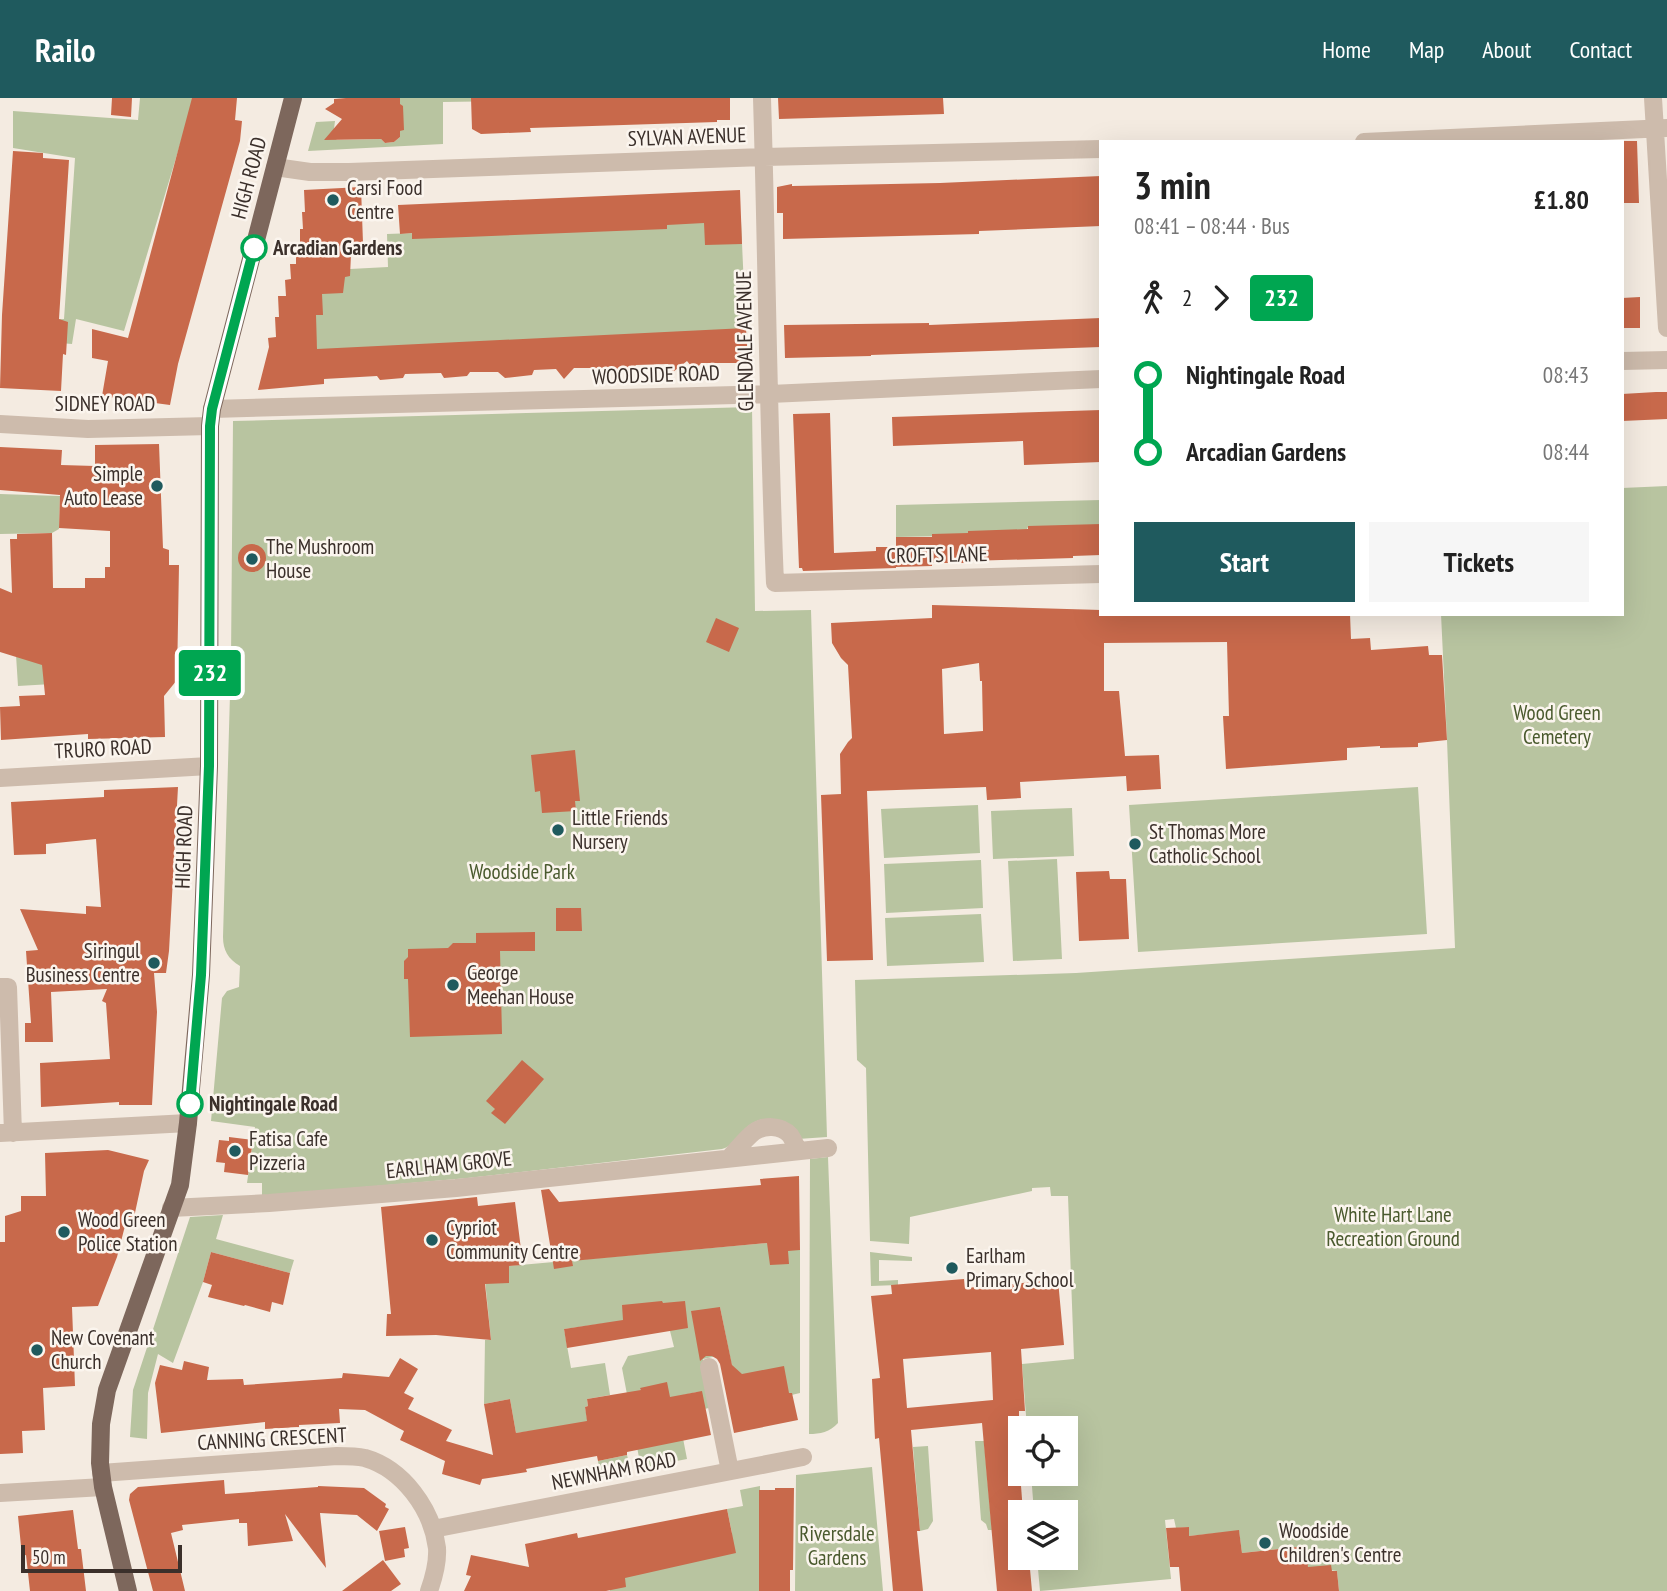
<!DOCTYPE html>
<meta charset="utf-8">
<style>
body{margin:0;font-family:"PT Sans Narrow",sans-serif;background:#f6f6f6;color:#222;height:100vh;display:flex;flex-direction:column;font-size:26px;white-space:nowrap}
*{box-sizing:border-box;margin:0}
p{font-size:23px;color:#767676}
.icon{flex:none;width:38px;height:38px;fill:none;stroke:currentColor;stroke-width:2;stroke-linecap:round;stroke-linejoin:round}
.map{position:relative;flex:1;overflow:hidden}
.side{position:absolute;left:1099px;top:42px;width:525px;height:476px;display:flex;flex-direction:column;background:#fff;border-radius:0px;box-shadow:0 7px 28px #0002}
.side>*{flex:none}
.badge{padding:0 14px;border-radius:5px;font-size:24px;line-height:46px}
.fabs{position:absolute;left:1008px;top:1318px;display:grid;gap:14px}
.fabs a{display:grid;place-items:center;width:70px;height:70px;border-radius:0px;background:#fff;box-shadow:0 7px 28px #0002;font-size:35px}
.scale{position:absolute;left:21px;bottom:18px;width:161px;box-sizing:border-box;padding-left:7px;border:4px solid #3b302b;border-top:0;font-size:19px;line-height:24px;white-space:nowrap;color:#3b302b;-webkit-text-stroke:5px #fbf5ee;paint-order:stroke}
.map>.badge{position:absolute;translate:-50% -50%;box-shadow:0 0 0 4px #fff}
.legs{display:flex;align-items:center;gap:10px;height:77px;padding:0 35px;font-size:23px}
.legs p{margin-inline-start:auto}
.headline{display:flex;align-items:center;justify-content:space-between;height:119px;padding:0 35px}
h1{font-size:38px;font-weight:600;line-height:52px}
.action{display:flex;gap:14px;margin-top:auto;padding:14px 35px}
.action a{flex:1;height:80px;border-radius:0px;background:#1f5a5e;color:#fff;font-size:28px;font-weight:600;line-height:80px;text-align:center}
.action a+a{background:#f6f6f6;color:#222}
ul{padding:0 35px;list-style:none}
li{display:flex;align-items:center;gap:24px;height:77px;font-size:26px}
li i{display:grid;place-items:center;width:10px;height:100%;margin:0 9px;background:currentColor}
li i::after{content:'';width:18px;height:18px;margin:-9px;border:5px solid;border-radius:50%;background:#fff}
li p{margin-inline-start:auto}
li:first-child i{background:linear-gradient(#0000 50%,currentColor 0)}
li:last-child i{background:linear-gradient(currentColor 50%,#0000 0)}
header{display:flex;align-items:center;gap:42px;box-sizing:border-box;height:98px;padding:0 35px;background:#1f5a5e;color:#fff}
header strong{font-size:33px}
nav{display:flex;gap:38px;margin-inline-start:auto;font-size:24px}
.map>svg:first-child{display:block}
</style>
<header>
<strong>Railo</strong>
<nav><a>Home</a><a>Map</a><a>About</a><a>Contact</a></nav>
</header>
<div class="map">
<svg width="1667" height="1493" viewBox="0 0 1667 1493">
<rect width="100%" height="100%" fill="#f4ebe1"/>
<path fill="#b8c4a0" d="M 140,0 L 194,0 L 124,233 L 76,221 L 72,246 L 37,243 L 37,222 L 64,221 L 75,60 L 13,50 L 13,13 L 138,22 Z
M 400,0 L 728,0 L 443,4 L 443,46 L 308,53 L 316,24 L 335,23 L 333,39 L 337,42 L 381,41 L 385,45 L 394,44 L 400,39 Z
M 741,123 L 746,234 L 318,259 L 314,229 L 320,193 L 340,174 L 350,171 L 388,169 L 387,136 Z
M 752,309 L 755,513 L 811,512 L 827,1039 L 798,1041 L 763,1021 C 739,1027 740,1046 722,1051 L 468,1080 L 262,1098 L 262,1085 L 247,1085 L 255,1029 L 211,1023 L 222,900 L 227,893 L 239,889 L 240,868 C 228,861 223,852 223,839 L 231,562 L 233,323 Z
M 1667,388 L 1667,1493 L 1339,1493 L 1337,1473 L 1308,1469 L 1306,1448 L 1242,1455 L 1239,1433 L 1189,1438 L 1189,1429 L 1176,1430 L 1174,1421 L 1165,1422 L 1171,1481 L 1040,1493 L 1037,1460 L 1066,1460 L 1066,1414 L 1034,1414 L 1031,1376 L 1066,1376 L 1066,1330 L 1027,1330 L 1022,1266 L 1074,1261 L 1068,1098 L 1051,1098 L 1050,1089 L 1032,1090 L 1032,1093 L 910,1119 L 909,1146 L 870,1143 L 866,970 L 857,962 L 855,882 L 1076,875 L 1455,850 L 1447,642 L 1441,516 L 1622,516 L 1622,390 Z
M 0,396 L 60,398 L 59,431 L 52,435 L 0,436 Z
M 1101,402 L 1101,432 L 1028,429 L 1012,461 L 1000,437 L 896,439 L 896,407 Z
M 67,554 L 69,585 L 18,588 L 16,557 Z
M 1418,689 L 1427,836 L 1138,854 L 1129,707 Z
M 978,707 L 980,755 L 884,760 L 881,711 Z
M 1072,710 L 1074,758 L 993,761 L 991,713 Z
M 1057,761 L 1062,861 L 1013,863 L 1008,763 Z
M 981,762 L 983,810 L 886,815 L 884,766 Z
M 981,816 L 984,864 L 887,868 L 885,820 Z
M 828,1059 L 838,1325 C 830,1334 820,1336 809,1336 L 810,1061 Z
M 223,1117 L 216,1141 L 294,1162 L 290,1175 L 211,1154 L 203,1184 L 173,1265 L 158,1256 L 148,1295 L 147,1341 L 130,1339 L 133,1292 L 190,1119 Z
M 767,1145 L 800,1152 L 800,1295 L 745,1308 L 734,1278 L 720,1209 L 717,1258 L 703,1261 L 713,1309 L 700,1312 L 697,1294 L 675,1299 L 687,1361 L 641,1370 L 622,1270 L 628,1258 L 674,1249 L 666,1217 L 564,1231 L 571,1270 L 605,1265 L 610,1297 L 587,1301 L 588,1308 L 585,1309 L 588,1326 L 516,1335 L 510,1301 L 484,1306 L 485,1242 L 491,1242 L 484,1172 L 509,1168 Z
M 870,1154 L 912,1159 L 912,1163 L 879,1162 L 879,1183 L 898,1182 L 898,1187 L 871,1188 Z
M 975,1343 L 984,1343 L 992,1432 L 988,1432 L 986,1426 L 981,1422 Z
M 928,1348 L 933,1423 L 928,1431 L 920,1433 L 913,1349 Z
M 627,1357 L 631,1373 L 600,1379 L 598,1363 Z
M 872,1369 L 883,1493 L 795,1493 L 796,1377 Z
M 760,1388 L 759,1493 L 610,1493 L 603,1461 L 732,1435 L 727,1411 L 743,1408 L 740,1392 Z"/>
<path fill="#c8694b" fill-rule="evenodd" d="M 112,0 L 132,0 L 131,19 L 111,17 Z
M 192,0 L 237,0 L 235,22 L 242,23 L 240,43 L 178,266 L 170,307 L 102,298 L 108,263 L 92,260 L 92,231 L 128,240 Z
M 346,0 L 400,0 L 400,6 L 403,8 L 404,32 L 400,33 L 400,39 L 394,44 L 385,45 L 381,41 L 324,42 L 342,21 L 325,11 L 334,5 L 334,1 Z
M 471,0 L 730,0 L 730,22 L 717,22 L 717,24 L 530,30 L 531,34 L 481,36 L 472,31 Z
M 778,0 L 943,0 L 944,16 L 779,21 Z
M 1637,43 L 1639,105 L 1622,105 L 1622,43 Z
M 13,53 L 43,55 L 43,60 L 69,62 L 59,221 L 68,224 L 66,257 L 63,256 L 61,293 L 0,290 L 2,217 Z
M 1101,78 L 1101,128 L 979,133 L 979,136 L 783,141 L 783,115 L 777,115 L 777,89 L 792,86 L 792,88 L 940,85 Z
M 361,89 L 363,145 L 357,145 L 357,156 L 351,156 L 350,178 L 345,179 L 343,195 L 322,196 L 323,217 L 316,217 L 317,251 L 746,230 L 748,265 L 701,265 L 695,273 L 687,263 L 673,274 L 668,266 L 636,267 L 629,276 L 625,272 L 608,273 L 605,270 L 574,270 L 564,281 L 556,271 L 534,272 L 532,277 L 505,280 L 498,274 L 470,274 L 467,278 L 444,280 L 441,275 L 405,276 L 403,280 L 380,282 L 377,278 L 324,281 L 324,286 L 258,292 L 269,249 L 268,240 L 276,239 L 275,219 L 279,219 L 278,198 L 286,198 L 285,182 L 291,181 L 290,166 L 296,166 L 296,146 L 300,146 L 300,131 L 303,131 L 302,114 L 305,114 L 304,92 Z
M 740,92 L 742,146 L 705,147 L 704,125 L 667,127 L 667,131 L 466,139 L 412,141 L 412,135 L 400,136 L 398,107 Z
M 1640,199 L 1640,230 L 1622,230 L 1622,200 Z
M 1101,220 L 1101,249 L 871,257 L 871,258 L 785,260 L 784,227 L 929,225 L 929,227 Z
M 1656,294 L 1667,294 L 1667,321 L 1622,323 L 1622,296 Z
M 1101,312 L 1101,364 L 1024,367 L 1023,343 L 893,348 L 892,319 Z
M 830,315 L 834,455 L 876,453 L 876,449 L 896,449 L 896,439 L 932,439 L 932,436 L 968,435 L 968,433 L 1028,431 L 1028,428 L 1101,426 L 1101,457 L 1073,458 L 1073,460 L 968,463 L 968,465 L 932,465 L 932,468 L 896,469 L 896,470 L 803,473 L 802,470 L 799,470 L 793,316 Z
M 159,346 L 163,450 L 169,452 L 169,467 L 179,467 L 177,582 L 164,598 L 165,639 L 88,641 L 88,636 L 1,642 L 0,609 L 20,608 L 19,598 L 45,597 L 42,567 L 0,554 L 0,490 L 12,495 L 10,441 L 17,441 L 17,436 L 52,435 L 53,490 L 85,490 L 85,480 L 105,480 L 105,469 L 110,469 L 110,433 L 59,430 L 60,397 L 0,392 L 0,349 L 62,352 L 61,367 L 95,368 L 95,347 Z
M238 460a14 14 0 1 1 28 0a14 14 0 1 1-28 0Z
M 932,507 L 1101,512 L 1101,516 L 1350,516 L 1351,541 L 1370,540 L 1371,552 L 1428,548 L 1429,557 L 1442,557 L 1447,642 L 1418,645 L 1418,649 L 1380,650 L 1380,648 L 1347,650 L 1347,662 L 1226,671 L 1223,618 L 1229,618 L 1227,544 L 1104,545 L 1104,593 L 1119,593 L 1125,658 L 1159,657 L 1161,691 L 1127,693 L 1126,678 L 1020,684 L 1021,700 L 987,702 L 986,689 L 867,693 L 873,862 L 827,863 L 821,697 L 841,696 L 840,656 L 848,644 L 852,640 L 848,567 L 841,560 L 832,545 L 831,525 L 932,520 ZM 979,565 L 980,583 L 982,583 L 983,633 L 944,636 L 942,571 Z
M 716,520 L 739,530 L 729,554 L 706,544 Z
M 575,652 L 580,703 L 575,703 L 576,713 L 542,715 L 540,693 L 535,694 L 531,657 Z
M 178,689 L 169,853 L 166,875 L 154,875 L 157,914 L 152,1007 L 119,1007 L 119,1004 L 41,1009 L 40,965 L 110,961 L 106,905 L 102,903 L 107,891 L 51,894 L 53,944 L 25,944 L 25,925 L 31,925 L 26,853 L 38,852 L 20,811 L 86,816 L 86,808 L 101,809 L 96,741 L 46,746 L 46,756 L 14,757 L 11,704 L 104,699 L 104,692 Z
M 1109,773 L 1110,781 L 1126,781 L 1129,841 L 1079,843 L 1076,774 Z
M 556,810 L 581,810 L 582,833 L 556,833 Z
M 535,834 L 535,853 L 500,853 L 502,936 L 410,939 L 408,881 L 404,881 L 404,863 L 408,859 L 408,851 L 448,850 L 453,845 L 476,845 L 476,835 Z
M 522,962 L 544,981 L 505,1026 L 491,1015 L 495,1011 L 486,1003 Z
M 229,1039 L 253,1042 L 248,1077 L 224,1074 L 225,1065 L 216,1064 L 219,1042 L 229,1043 Z
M 108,1052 L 149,1062 L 144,1073 L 133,1124 L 126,1124 L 117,1159 L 98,1208 L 72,1209 L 75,1288 L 43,1290 L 45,1332 L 22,1333 L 23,1355 L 0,1356 L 0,1144 L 5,1144 L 5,1118 L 21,1113 L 21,1098 L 46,1098 L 45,1055 Z
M 799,1078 L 800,1152 L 788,1153 L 789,1166 L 770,1167 L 767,1145 L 572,1163 L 573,1168 L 554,1171 L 541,1092 L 549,1091 L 559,1104 L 761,1087 L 760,1081 Z
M 477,1099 L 478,1108 L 515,1104 L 523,1167 L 509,1168 L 509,1185 L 485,1186 L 491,1242 L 436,1237 L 386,1238 L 387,1216 L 391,1216 L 381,1109 Z
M 211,1154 L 290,1175 L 283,1207 L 272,1204 L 270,1214 L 245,1207 L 244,1208 L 208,1199 L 212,1187 L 203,1184 Z
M 964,1181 L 965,1190 L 1058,1182 L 1064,1247 L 1021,1251 L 1025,1313 L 1019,1313 L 1019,1322 L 1016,1322 L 1023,1414 L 1020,1414 L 1020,1460 L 1029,1460 L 1032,1493 L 997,1493 L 982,1325 L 911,1332 L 920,1433 L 917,1433 L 923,1493 L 893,1493 L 879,1340 L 875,1341 L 872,1281 L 880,1280 L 871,1198 L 892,1196 L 891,1187 ZM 991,1254 L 993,1302 L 907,1310 L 903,1261 Z
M 662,1203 L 663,1205 L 685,1203 L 688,1230 L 567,1250 L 564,1231 L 623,1222 L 622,1207 Z
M 720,1209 L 732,1267 L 742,1276 L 784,1268 L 789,1295 L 792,1295 L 798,1322 L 734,1335 L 720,1266 L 717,1261 L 712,1258 L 706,1258 L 700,1263 L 691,1213 Z
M 400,1260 L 418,1271 L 404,1295 L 414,1300 L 408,1311 L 452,1332 L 446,1343 L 493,1357 L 484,1306 L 510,1301 L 516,1335 L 587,1323 L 585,1309 L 588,1308 L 587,1301 L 641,1292 L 640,1290 L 667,1284 L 670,1299 L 702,1293 L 711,1337 L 627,1354 L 627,1357 L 598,1363 L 597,1358 L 526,1371 L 527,1374 L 482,1381 L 480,1387 L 442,1376 L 445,1363 L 400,1342 L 404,1333 L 365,1312 L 339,1311 L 340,1325 L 299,1327 L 299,1329 L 265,1331 L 265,1324 L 161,1335 L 155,1285 L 160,1267 L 182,1272 L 184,1263 L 209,1269 L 207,1282 L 243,1281 L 244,1287 L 342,1280 L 343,1275 L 389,1279 Z
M 224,1382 L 225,1396 L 318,1389 L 318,1388 L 364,1390 L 386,1406 L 385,1409 L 389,1411 L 377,1433 L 357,1417 L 320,1415 L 326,1470 L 285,1416 L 293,1443 L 248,1448 L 247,1425 L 239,1425 L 239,1421 L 182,1427 L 183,1432 L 171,1435 L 185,1493 L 153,1493 L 129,1402 L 130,1396 L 138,1389 Z
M 775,1390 L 794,1390 L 793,1472 L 790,1472 L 790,1493 L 759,1493 L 759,1392 L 775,1392 Z
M 727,1411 L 736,1455 L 625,1480 L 626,1489 L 606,1493 L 464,1493 L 471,1478 L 466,1477 L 471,1457 L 529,1469 L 525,1446 L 577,1435 L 578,1440 Z
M 73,1412 L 78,1451 L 81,1451 L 86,1493 L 30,1493 L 26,1457 L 22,1458 L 18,1418 Z
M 405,1429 L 409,1450 L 404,1451 L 405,1459 L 385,1463 L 379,1433 Z
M 1189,1429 L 1189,1438 L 1239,1432 L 1242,1455 L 1306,1448 L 1308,1469 L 1331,1467 L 1332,1473 L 1337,1473 L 1339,1493 L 1181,1493 L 1179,1469 L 1170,1469 L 1166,1430 Z
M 383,1462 L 401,1486 L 391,1493 L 342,1493 Z"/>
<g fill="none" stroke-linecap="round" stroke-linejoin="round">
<path stroke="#cdbbac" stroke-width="18" d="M 762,0 C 767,162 768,323 775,485 L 1101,476
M 1653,0 L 1667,230
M 1364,44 L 1667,30
M 275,69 L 310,74 L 349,74 L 764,59 L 1101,51
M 1622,263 L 1667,262
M 212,311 L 770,296 L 1101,281
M 0,326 L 88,331 L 210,328
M 0,680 L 209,668
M 0,889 L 8,889 L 13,1035
M 0,1035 L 188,1025
M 730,1059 C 738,1051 745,1041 754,1034 C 764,1027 781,1027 790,1037 C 793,1041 795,1047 798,1052
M 171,1110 L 269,1105 L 456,1090 L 828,1050
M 709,1269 L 730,1373
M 101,1375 L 337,1358 C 346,1358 356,1358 365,1360 C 403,1371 432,1411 437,1450 C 438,1465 434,1479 429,1493
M 0,1395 L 103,1389
M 433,1431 L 803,1359"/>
<path stroke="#7d675c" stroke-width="18" d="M 128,1493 L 103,1389 L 100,1365 L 101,1326 L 107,1292 L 180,1087 L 188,1025 L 201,877 L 209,668 L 210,328 L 212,311 L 293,0"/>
</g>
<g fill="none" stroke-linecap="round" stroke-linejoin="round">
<defs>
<path id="line-1" d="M 190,1006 L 201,877 L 209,668 L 210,328 L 212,311 L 254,150"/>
</defs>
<use href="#line-1" stroke="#fff" stroke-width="16"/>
<use href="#line-1" stroke="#00a651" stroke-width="10"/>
</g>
<g fill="#1f5a5e" stroke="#fbf5ee" stroke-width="2.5">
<circle cx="333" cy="102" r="7"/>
<circle cx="157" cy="388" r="7"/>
<circle cx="252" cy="461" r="7"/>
<circle cx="558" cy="732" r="7"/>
<circle cx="1135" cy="746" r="7"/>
<circle cx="154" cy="865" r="7"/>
<circle cx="453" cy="887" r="7"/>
<circle cx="235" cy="1053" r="7"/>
<circle cx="64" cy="1134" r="7"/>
<circle cx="432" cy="1142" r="7"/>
<circle cx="952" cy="1170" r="7"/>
<circle cx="37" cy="1252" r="7"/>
<circle cx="1265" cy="1445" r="7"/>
</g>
<g fill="#fff" stroke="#00a651" stroke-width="3.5">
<circle cx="254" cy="150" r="12"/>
<circle cx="190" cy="1006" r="12"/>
</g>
<g text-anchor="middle" stroke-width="5" stroke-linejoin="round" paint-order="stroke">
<g font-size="21" fill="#3b302b" stroke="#fbf5ee">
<text transform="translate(687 39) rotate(-2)" y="7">SYLVAN AVENUE</text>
<text transform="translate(249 80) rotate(-75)" y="7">HIGH ROAD</text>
<text transform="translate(745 243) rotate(-91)" y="7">GLENDALE AVENUE</text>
<text transform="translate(656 277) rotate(-2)" y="7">WOODSIDE ROAD</text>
<text x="105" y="313">SIDNEY ROAD</text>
<text transform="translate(937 457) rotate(-1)" y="7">CROFTS LANE</text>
<text transform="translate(103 651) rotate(-3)" y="7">TRURO ROAD</text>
<text transform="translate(184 749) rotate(-88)" y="7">HIGH ROAD</text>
<text transform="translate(449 1067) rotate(-6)" y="7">EARLHAM GROVE</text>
<text transform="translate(272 1341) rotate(-3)" y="7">CANNING CRESCENT</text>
<text transform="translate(614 1373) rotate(-11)" y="7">NEWNHAM ROAD</text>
</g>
<g font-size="21" fill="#3b302b" stroke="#fbf5ee" text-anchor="start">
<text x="347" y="97">Carsi Food<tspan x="347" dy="24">Centre</tspan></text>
<text x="143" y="383" text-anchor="end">Simple<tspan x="143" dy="24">Auto Lease</tspan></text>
<text x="266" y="456">The Mushroom<tspan x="266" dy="24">House</tspan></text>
<text x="572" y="727">Little Friends<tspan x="572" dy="24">Nursery</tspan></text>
<text x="1149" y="741">St Thomas More<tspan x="1149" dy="24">Catholic School</tspan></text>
<text x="140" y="860" text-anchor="end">Siringul<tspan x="140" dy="24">Business Centre</tspan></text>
<text x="467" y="882">George<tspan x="467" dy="24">Meehan House</tspan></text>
<text x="249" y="1048">Fatisa Cafe<tspan x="249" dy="24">Pizzeria</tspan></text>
<text x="78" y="1129">Wood Green<tspan x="78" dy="24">Police Station</tspan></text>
<text x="446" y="1137">Cypriot<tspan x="446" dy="24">Community Centre</tspan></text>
<text x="966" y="1165">Earlham<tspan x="966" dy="24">Primary School</tspan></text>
<text x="51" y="1247">New Covenant<tspan x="51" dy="24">Church</tspan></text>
<text x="1279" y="1440">Woodside<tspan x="1279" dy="24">Children's Centre</tspan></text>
</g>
<g font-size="21" font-weight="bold" fill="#3b302b" stroke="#fbf5ee" text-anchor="start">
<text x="273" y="157">Arcadian Gardens</text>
<text x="209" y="1013">Nightingale Road</text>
</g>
<g font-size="21" fill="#4a5a2e" stroke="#fbf5ee">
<text x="1557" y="622">Wood Green<tspan x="1557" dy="24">Cemetery</tspan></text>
<text x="522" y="781">Woodside Park</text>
<text x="1393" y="1124">White Hart Lane<tspan x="1393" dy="24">Recreation Ground</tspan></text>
<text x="837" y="1443">Riversdale<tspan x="837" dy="24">Gardens</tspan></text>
</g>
</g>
</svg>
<div class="fabs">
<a><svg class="icon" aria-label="locate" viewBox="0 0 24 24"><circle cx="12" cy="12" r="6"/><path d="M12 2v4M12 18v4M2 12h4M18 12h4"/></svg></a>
<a><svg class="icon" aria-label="layers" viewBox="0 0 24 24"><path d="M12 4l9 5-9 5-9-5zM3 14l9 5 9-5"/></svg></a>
</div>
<div class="scale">50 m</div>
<b class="badge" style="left:210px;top:575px;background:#00a651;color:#fff">232</b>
<section class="side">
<div class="headline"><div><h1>3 min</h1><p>08:41 – 08:44 · Bus</p></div><b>£1.80</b></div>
<div class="legs"><svg class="icon" aria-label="walk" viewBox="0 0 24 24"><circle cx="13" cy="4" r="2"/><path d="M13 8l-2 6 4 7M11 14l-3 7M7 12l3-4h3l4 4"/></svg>2<svg class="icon" aria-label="forward" viewBox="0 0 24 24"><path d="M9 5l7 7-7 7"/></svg><b class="badge" style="background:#00a651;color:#fff">232</b></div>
<ul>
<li><i style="color:#00a651"></i><b>Nightingale Road</b><p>08:43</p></li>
<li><i style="color:#00a651"></i><b>Arcadian Gardens</b><p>08:44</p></li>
</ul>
<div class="action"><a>Start</a><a>Tickets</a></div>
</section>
</div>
